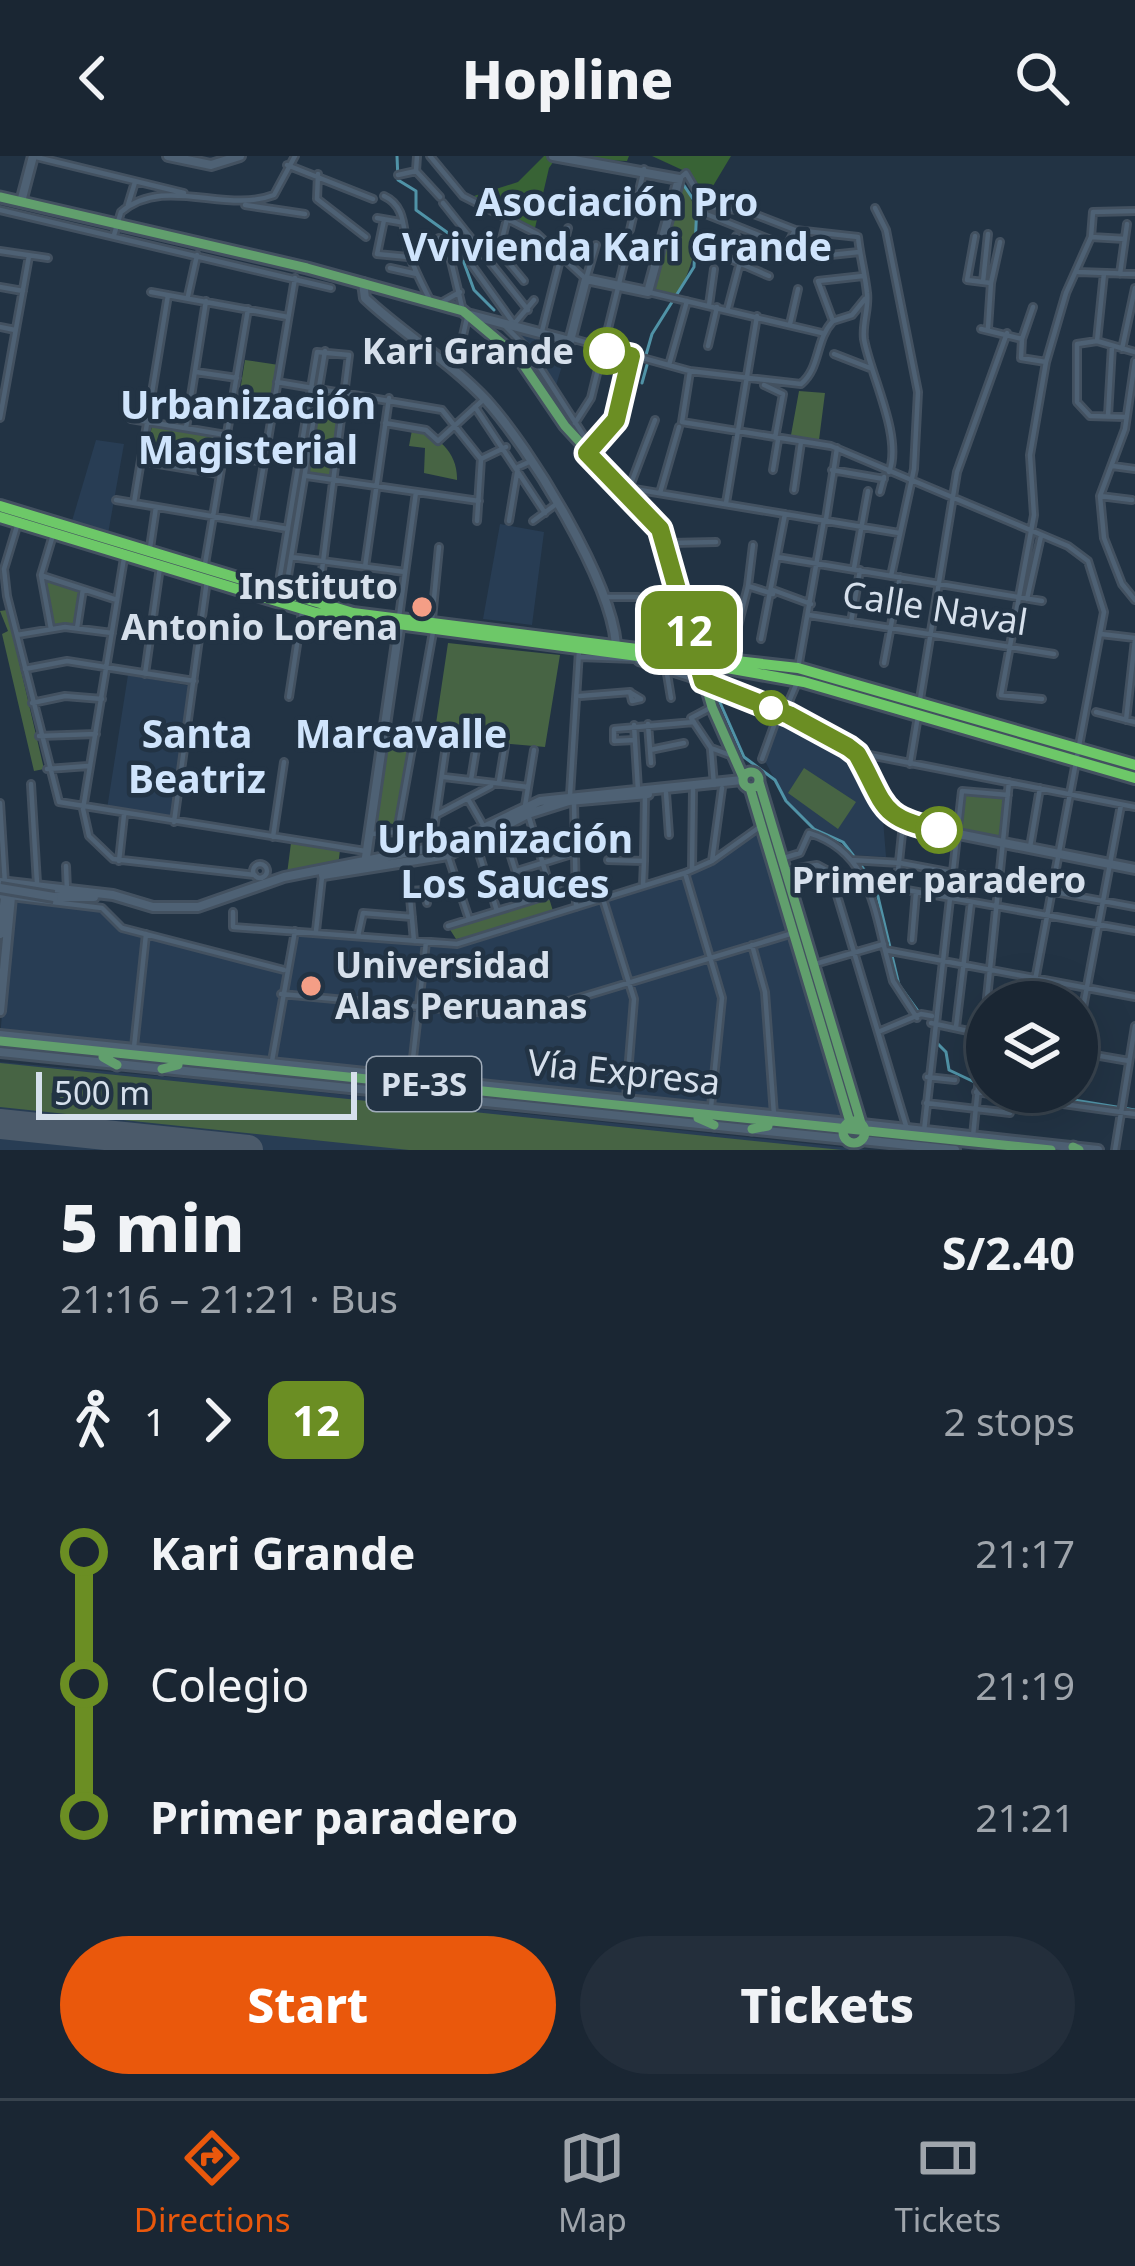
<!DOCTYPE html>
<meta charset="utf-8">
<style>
body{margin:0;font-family:"Noto Sans",sans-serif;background:#232e3b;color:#f1f3f6;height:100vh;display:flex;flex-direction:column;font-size:45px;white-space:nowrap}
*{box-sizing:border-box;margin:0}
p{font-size:39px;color:#9fa5ac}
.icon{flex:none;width:66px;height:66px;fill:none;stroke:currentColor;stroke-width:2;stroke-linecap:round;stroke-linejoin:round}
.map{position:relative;height:994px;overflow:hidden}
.side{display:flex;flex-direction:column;background:#1a2633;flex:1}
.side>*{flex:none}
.badge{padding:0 24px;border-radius:18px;font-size:42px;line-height:78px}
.controls{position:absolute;left:966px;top:825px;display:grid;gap:24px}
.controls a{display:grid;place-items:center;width:132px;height:132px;border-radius:50%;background:#1a2633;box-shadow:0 12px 48px #0002,0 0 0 3px #38434e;font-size:60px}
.scale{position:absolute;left:36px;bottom:30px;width:321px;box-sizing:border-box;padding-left:12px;border:6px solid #d6e0ec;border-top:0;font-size:33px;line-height:42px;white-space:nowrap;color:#d6e0ec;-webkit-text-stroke:9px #234;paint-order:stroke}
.map>.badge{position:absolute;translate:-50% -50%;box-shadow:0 0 0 6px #fff}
.legs{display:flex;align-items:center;gap:18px;height:132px;padding:0 60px;font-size:39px}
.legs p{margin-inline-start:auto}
.summary{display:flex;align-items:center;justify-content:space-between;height:204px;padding:0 60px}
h1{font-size:66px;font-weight:800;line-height:90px}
.primary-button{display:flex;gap:24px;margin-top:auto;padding:24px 60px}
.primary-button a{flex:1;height:138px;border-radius:72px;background:#ea580c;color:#fff;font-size:48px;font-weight:800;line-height:138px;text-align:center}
.primary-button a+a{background:#232e3b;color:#f1f3f6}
ul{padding:0 60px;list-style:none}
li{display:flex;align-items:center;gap:42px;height:132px;font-size:45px}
li i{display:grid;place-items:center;width:18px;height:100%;margin:0 15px;background:currentColor}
li i::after{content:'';width:30px;height:30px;margin:-15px;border:9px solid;border-radius:50%;background:#1a2633}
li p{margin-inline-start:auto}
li:first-child i{background:linear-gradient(#0000 50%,currentColor 0)}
li:last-child i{background:linear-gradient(currentColor 50%,#0000 0)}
header{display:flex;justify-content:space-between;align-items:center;height:156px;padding:0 60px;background:#1a2633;font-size:54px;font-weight:800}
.menu{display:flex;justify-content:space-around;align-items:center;height:168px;border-top:3px solid #38434e;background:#1a2633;font-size:33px;color:#9fa5ac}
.menu a{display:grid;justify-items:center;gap:6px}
.menu .current{color:#ea580c}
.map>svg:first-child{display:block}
</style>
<header><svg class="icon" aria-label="back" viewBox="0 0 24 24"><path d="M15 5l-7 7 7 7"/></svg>Hopline<svg class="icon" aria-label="search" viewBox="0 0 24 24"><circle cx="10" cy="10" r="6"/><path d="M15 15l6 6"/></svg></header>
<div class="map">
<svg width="1135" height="994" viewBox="0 0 1135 994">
<rect width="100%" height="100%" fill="#234"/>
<path fill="#283d54" d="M 517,172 L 569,187 L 554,236 L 527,186 L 515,175 Z
M 96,284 L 124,288 L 108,378 L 72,365 Z
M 500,368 L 544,376 L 532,469 L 483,463 Z
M 128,519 L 191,530 L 170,662 L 107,653 Z
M 782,562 L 855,600 L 883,663 L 886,701 L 854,699 L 843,686 L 814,673 L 786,645 L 765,605 Z
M 764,666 L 852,953 L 845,970 L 0,883 L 11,741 L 96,752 L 120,770 L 282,815 L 292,774 L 466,787 L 709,707 Z
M 0,906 L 203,924 L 869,994 L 0,994 Z"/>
<path fill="#476444" d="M 681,26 C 707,56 696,108 677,139 L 652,134 Z
M 245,204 L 279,209 L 274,239 L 240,235 Z
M 799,235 L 825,237 L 819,284 L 791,279 Z
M 319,252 L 341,255 L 332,322 L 307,316 Z
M 152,268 L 223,280 L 217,315 L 147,304 Z
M 412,274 C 438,278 458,297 457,324 L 424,317 L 425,292 L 409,290 Z
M 44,425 L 80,434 L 75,469 L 53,469 Z
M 7,454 L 44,613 L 34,615 L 2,478 L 8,475 L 0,455 Z
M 448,487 L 560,499 L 545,591 L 434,581 Z
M 387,589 L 409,591 L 399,669 L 376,665 Z
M 804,612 L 856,646 L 838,673 L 788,637 Z
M 964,636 L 1007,641 L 1002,685 L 957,676 Z
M 291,687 L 340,694 L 338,710 L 287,718 Z
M 549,742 L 553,755 L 464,782 L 456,783 L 449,772 Z
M 0,907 L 842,994 L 846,994 L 409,994 L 0,951 Z"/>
<path fill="#386335" d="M 544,0 L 629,0 L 627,5 L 556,2 L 549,12 L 535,72 L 474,40 L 518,26 Z
M 652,0 L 731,0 L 707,40 L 691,18 Z"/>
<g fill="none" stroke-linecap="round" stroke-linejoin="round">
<path stroke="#5093a7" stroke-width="3" d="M 397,0 L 398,24 L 416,35 L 416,54 L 455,82 L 474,134 L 494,154
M 523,198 L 534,217
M 646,199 L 652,178 L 694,111 L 697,49 L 683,28
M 642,227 L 647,209
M 714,533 L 744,601 L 775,624 L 786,645 L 814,673 L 843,686 L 875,728 L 899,829 L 920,858
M 937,887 L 946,896 L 949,914 L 987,932
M 1025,936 L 1135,954"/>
<path stroke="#4b5a6a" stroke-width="12" d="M 146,983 L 164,994
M 225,994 L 234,993"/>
<path stroke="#4b5a6a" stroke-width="30" d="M 0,968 L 248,994"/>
<defs>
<path id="street" d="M 32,0 L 184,37
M 430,0 L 463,40 L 537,78 L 586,123 L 596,89
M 287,9 L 373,43
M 416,15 L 440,41
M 318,18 L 317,43 L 366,81
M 398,19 L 416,15 L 417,0
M 679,23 L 686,17 L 699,39
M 384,40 C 408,51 402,77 409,98 C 414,113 422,128 429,142
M 443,47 L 528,154
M 128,49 L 135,26
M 245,49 L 305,58
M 875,52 L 886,74 L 918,236 L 914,313 L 891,420
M 0,54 L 331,132
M 377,62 L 400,66
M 507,63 L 499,95 L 524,125
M 384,64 L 377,98 L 408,101
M 630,74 L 644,13
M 114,79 L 121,56 C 165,19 225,58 274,39 L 295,0
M 736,80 L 744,91
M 975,80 L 967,124 L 991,127 L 988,172
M 1091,81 L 1125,83
M 439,82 L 451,105 L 463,155
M 786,90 L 706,58 L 699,39 L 711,51 L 746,55 L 795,74 L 858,81 C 860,100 865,118 867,137 C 869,152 862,168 864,183 C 870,218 903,281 889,316
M 0,95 L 48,102
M 783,97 L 795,74
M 821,100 L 859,96
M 730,103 L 769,120
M 451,105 L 480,89
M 471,108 L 514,168
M 390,112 L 417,118
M 1078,116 L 1135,118
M 1120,118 L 1127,68
M 983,126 L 988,78
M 991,127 L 1000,86
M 0,131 L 23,135
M 151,136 L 288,161
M 648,136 L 822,177
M 188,140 L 197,99
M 439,148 L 460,136
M 709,149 L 714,113
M 728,152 L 744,91 L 779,102
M 833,165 L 852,159 L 865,143
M 515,167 L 534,144
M 790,168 L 798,133
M 504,169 L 528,193 L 591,291 L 664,366 L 673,403
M 0,171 L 15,174
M 981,173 L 1022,183 L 1021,202 L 1046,206
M 542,175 L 568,72
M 570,182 L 690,215 L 801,228 C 821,211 815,184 833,165 L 818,125 L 863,120
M 1022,183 L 1033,151
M 1097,185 L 1104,117
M 708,190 L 717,151
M 1122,193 L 1135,132
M 834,198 L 870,212
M 566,205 L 570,185
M 1135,205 L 1125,273 L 1100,340 L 1104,382 L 1122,428 L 1135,444
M 669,209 L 687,145
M 455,215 L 467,162
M 690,215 L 682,266 L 831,290 L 1068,390 L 1088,405 L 1104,456 L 1031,846
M 196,216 L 237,222
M 277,226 L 442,254 L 481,303 L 477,365
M 764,229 L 783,238 L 775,282
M 475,251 L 545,357
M 1108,260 L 1112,190
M 1125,261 L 1090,260 L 1077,246 L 1077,188 L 1097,185 L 1135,196
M 0,262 L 29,100
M 131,263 L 226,279
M 385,267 L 426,274 L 438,285 L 484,243
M 575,267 L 591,242 L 626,99
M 186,272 L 206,145
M 590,293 L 616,264 L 632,197
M 223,299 L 264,306
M 481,303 L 506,291
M 141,305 L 218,318
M 1113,310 L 1135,313
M 773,314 L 778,284
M 832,314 L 884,323
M 307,320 L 479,345
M 630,330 L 655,264
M 634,333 L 899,377
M 794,334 L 801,286
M 880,336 L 884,321
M 660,337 L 679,271
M 1100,340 L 1132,344
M 116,344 L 288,373
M 134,347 L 168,139
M 726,347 L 757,160
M 826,363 L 837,292
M 509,365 L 518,311 L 529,306
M 533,365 L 555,349
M 18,367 L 4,413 L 7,440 L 59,646 L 365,695
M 254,367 L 295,122
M 671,387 L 716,386
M 150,392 L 156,351
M 291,401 L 405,416
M 777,401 L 1042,445
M 124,402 L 83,653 L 89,680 L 113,703 L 255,719
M 205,408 L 248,153
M 365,411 L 389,242
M 854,412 L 868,335
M 677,414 L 700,483
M 43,420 L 117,444
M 748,430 L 753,389
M 278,432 L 317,196 L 349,199 L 318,446
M 286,432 L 325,195
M 773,434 L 811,448
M 607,441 L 638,441
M 1027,443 L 1041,380
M 809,459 L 1054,498
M 399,461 L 416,336
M 432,463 L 439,391
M 851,466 L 860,414
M 77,472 L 83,433
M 51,473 L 41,419 L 53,379
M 737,474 L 748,430 L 773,438
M 1101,478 L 1135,482
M 17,479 L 65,471 L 112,477
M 761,483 L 785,358
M 579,501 L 637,503
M 884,507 L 900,421
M 666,512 L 671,542
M 798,512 L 824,364
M 25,513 L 67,505 L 194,525
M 145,518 L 160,411
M 631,537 L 641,543 L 632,545
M 580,540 L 630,536 L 632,545
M 289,541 L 302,456
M 920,543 L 957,316 L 1007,177
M 1042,543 L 1001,539 L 1034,359 L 1030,299 L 1046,206 L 1066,137 L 1091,81 L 1093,56 L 1135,55
M 32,547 L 65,540 L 102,543
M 710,552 L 691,562 L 711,592 L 730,599
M 1096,556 L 1135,566
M 784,557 L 796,529
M 1126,564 L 1135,484
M 648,568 L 651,607
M 634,569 L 638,634
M 39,580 L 96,578
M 635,584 L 614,585 L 614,573 L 694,566
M 711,593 L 714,629
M 650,594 L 684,587
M 859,597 L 1135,651
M 762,603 L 779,556
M 910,608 L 918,560
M 47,613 L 88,610
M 444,621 L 528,631
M 471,624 L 477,587
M 499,626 L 505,590
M 31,628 L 37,727
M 666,637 L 669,679
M 570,639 L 579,495
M 468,643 L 483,669
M 574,645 L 576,751
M 0,647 L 5,728
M 525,650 L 534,594
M 438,658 L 491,630
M 528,658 L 552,738
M 174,666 L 207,424
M 502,671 L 525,746
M 397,676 L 433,476
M 372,678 L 397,676
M 273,681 L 284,606
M 476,688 L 497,755
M 1030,691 L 1040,632
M 431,694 L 447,583
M 448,700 L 469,763
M 784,702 L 800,697 L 809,677 C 865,694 873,744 885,794 L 1135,841
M 608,704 L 644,705 L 645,639
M 851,704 L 900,707 L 1135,751
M 119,705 L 124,659
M 712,705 L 722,632
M 407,708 L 414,785
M253 715a7 7 0 1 1 14 0a7 7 0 1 1-14 0Z
M 66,710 L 67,735
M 692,713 L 693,634
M 785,714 L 817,709 L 830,716 L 907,973
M 517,715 L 575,697
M 685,717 L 722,842 L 711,951
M 643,729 L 644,705
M 879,729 L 1135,775
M 896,734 L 903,668
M 410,735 L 424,734 L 427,747
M 11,741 L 102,752 L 122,772 L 284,814
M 603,743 L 634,843 L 626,942
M 233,756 L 233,771 L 457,788 L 685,717 L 712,705 L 761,670
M 448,770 L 575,731
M 316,775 L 322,721
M 358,780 L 363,757 L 412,761
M 912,784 L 916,736
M 752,789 L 765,836 L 774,959
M 885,794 L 893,825 L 917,862
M 815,808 L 884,788
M 281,838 L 519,860 L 790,778
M 931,867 L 987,879
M 956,871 L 971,746
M 878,876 L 921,858 L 932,860
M 1077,884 L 1121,649
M 134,891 L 146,778
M 1077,896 L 1129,905
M 272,905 L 295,775
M 411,920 L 426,786
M 927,921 L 955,924
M 976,936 L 1135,958
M 1068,940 L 1068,936
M 926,947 L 1010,957
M 924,975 L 962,635 L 1008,639
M 973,980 L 1009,626
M 1115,994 L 1135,870"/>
<path id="secondary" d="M 168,0 L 211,9 L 240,0
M 21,46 L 33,0
M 363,127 L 365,142 C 403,178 451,206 486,244 C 531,294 610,423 616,488
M 471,159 L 570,185 L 586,123 L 648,136 L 679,23 L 553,0
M 639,504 C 703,524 800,552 852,594 C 877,614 874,650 903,667 L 1135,713
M 365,708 L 399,472
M 323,719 L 448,699 L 528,658 L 569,645 L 648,638
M 0,726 L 113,739 L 153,751 L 198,751 L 284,721 L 450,688 L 540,645 L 742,624
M 0,735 L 5,742 L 0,778
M 54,741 L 94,741
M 0,855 L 11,741 L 5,734
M 0,879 L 848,967
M 0,896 L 845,983
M 862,968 L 1098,994
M 861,984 L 955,994"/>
<path id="primary" d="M 0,41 L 307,112 L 463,155 L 518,201 L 565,270 L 660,373 L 712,551 L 743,621
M743 624a8 8 0 1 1 16 0a8 8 0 1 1-16 0Z
M 759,626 L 861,967
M 750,632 L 850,966
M 0,885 L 1051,994
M 103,901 L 117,909
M 162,913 L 178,909
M 698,962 L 714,969
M843 976a11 11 0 1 1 22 0a11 11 0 1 1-22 0Z
M 752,973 L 768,970
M 1073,991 L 1079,994"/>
<path id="highway" d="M 0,350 L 353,457 L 692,500
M 0,361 L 316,457 L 683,506
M 644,486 L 702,486 L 729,499
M 710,502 L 798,512 L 1135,609
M 710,509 L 804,526 L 1135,622"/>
</defs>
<use href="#street" stroke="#435160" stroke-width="10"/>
<use href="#secondary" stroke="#435160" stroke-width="14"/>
<use href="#primary" stroke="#435160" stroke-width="15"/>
<use href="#highway" stroke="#435160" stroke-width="16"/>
<use href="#street" stroke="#4e6174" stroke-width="4.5"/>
<use href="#secondary" stroke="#4e6174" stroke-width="8"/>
<use href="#primary" stroke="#619f6d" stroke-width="9"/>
<use href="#highway" stroke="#6dc868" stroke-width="10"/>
<defs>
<path id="secondary-bridge" d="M 0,732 L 54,741"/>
<path id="highway-bridge" d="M 692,500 L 710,502"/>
</defs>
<use href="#secondary-bridge" stroke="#435160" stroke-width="14" stroke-linecap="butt"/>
<use href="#highway-bridge" stroke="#435160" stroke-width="16" stroke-linecap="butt"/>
<use href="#secondary-bridge" stroke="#4e6174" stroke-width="8"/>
<use href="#highway-bridge" stroke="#6dc868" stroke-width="10"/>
</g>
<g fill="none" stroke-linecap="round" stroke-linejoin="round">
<defs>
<path id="line-1" d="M 607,195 L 631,200 L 616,264 L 587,297 L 660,373 L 703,525 L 789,559 L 848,591 L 857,598 C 885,647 878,663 939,674"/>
</defs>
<use href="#line-1" stroke="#fff" stroke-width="27"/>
<use href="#line-1" stroke="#6b8e23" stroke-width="18"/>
</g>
<g fill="#fff" stroke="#6b8e23" stroke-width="6">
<circle cx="607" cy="195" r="21"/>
<circle cx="771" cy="552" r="15"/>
<circle cx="939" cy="674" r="21"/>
</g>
<g fill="#f49e86" stroke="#234" stroke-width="4.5">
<circle cx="422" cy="451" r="12"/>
<circle cx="311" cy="830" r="12"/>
</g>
<g text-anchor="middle" stroke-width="9" stroke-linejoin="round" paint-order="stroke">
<rect fill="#234" stroke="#a0acba" stroke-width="3" x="367" y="901" width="114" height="54" rx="9"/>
<g font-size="33" font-weight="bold" fill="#d6e0ec">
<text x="424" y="940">PE-3S</text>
</g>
<g font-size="36" font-weight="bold" fill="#d6e0ec" stroke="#234" text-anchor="end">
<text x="574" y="208">Kari Grande</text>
<text x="939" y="737" text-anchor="middle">Primer paradero</text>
</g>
<g font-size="36" font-weight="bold" fill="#d6e0ec" stroke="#234" text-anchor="end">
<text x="398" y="443">Instituto<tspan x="398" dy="41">Antonio Lorena</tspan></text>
<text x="335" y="822" text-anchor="start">Universidad<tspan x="335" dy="41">Alas Peruanas</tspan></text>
</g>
<g font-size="36" fill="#d6e0ec" stroke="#234">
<text transform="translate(935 452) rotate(9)" y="13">Calle Naval</text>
<text transform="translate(624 916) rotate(6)" y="13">Vía Expresa</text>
</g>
<g font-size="39" font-weight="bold" fill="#cfe4fc" stroke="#234">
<text x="617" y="60">Asociación Pro<tspan x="617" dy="45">Vvivienda Kari Grande</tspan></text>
<text x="248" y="263">Urbanización<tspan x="248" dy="45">Magisterial</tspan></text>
<text x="197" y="592">Santa<tspan x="197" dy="45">Beatriz</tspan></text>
<text x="401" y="592">Marcavalle</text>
<text x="505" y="697">Urbanización<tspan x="505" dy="45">Los Sauces</tspan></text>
</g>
</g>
</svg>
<div class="controls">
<a><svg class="icon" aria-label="layers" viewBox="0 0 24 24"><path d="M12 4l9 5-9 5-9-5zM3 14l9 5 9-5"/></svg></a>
</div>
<div class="scale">500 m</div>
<b class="badge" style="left:689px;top:474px;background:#6b8e23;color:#fff">12</b>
</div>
<section class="side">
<div class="summary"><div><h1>5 min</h1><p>21:16 – 21:21 · Bus</p></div><b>S/2.40</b></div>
<div class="legs"><svg class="icon" aria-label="walk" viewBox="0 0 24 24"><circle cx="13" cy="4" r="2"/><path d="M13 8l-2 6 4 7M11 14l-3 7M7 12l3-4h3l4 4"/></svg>1<svg class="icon" aria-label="forward" viewBox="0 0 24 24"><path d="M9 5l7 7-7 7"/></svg><b class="badge" style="background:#6b8e23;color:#fff">12</b><p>2 stops</p></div>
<ul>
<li><i style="color:#6b8e23"></i><b>Kari Grande</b><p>21:17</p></li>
<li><i style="color:#6b8e23"></i><span>Colegio</span><p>21:19</p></li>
<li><i style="color:#6b8e23"></i><b>Primer paradero</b><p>21:21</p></li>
</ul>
<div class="primary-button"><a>Start</a><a>Tickets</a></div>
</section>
<nav class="menu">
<a class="current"><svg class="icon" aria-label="directions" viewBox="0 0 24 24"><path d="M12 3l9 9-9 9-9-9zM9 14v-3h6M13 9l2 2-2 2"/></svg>Directions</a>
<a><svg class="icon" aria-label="map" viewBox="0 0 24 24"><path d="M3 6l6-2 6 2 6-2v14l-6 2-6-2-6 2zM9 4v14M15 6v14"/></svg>Map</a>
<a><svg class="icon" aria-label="tickets" viewBox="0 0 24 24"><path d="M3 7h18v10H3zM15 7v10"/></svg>Tickets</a>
</nav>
